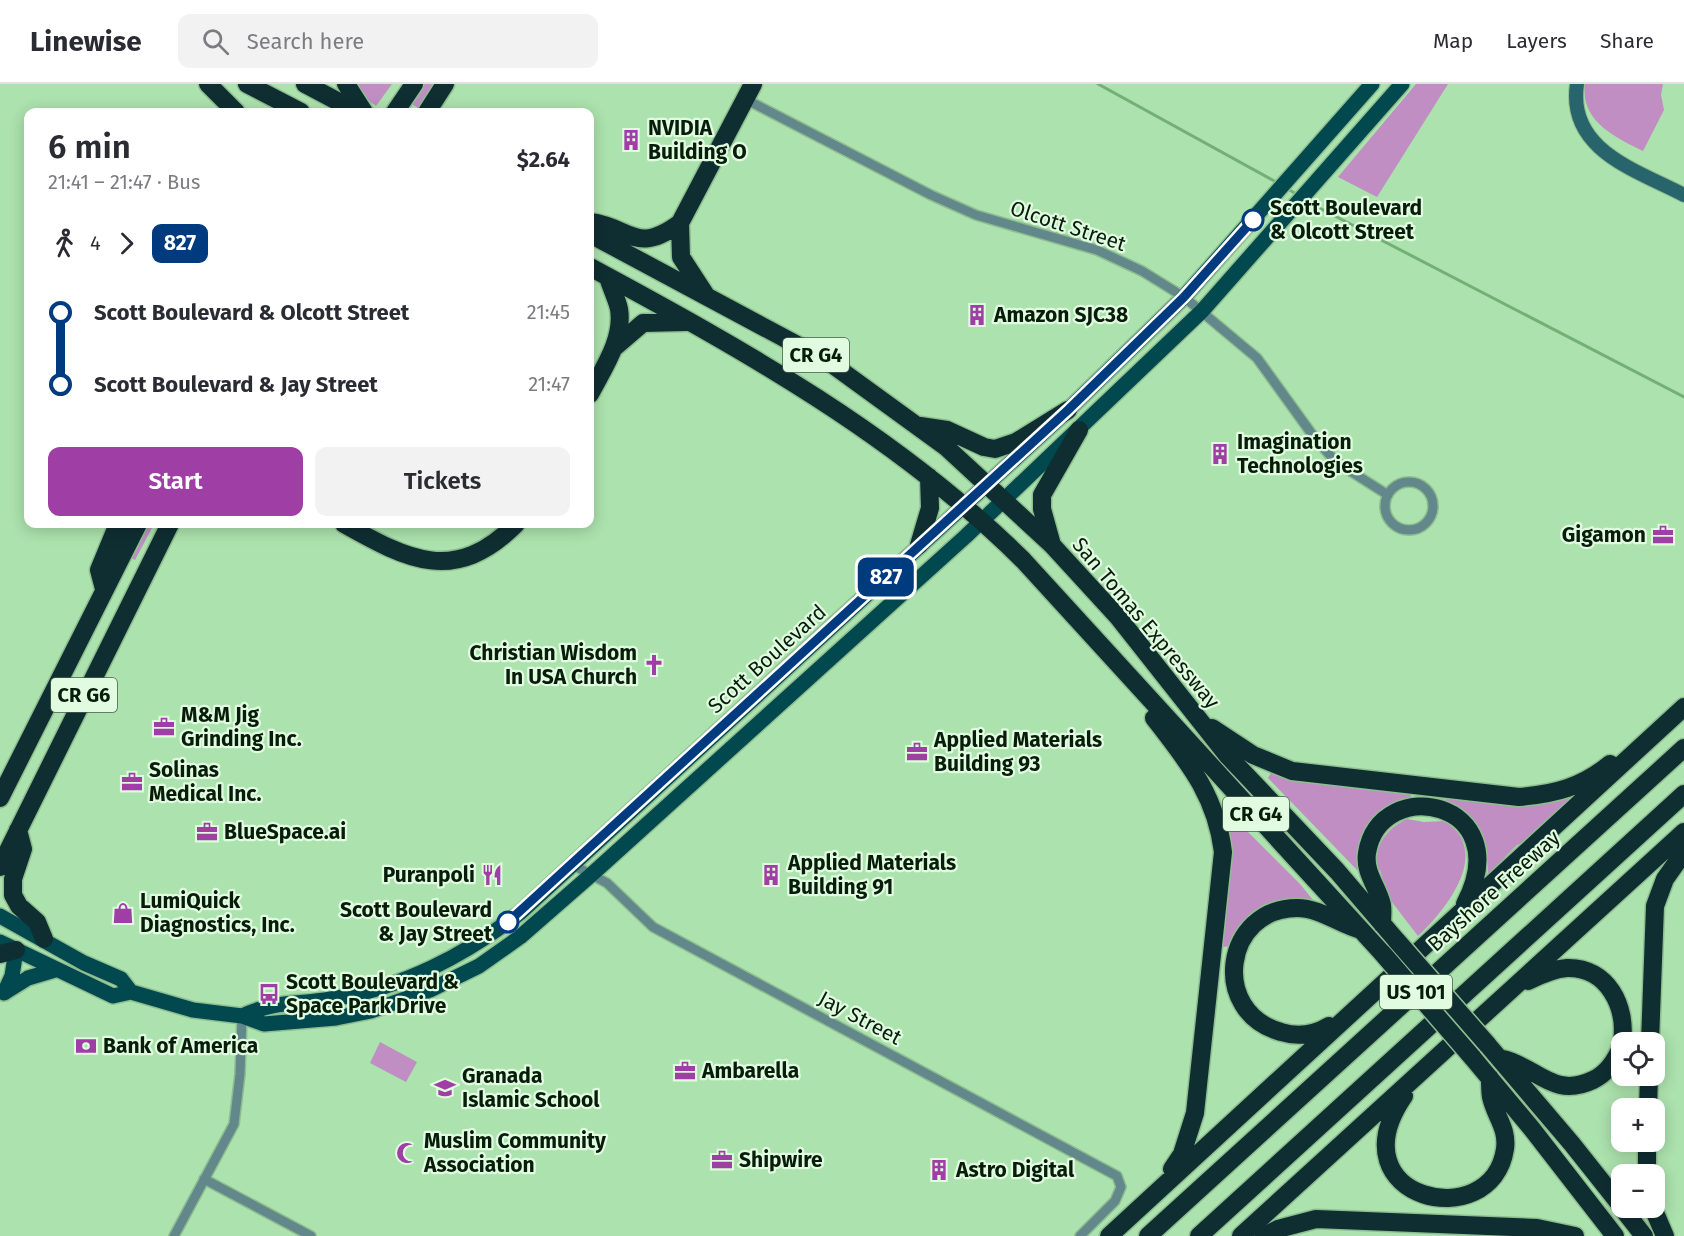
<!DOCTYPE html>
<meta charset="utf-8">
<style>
body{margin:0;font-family:"Fira Sans",sans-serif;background:#f2f2f3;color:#2b2b33;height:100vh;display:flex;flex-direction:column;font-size:22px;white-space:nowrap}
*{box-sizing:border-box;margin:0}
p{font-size:20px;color:#7c7c81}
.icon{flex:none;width:33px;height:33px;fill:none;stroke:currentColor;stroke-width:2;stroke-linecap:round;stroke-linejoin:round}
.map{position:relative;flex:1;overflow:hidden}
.details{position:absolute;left:24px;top:24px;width:570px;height:420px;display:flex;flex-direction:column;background:#fff;border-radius:12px;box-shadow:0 3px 15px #0003}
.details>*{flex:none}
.badge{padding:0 12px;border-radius:9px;font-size:21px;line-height:39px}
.fabs{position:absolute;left:1611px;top:948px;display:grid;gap:12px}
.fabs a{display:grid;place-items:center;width:54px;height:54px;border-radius:12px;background:#fff;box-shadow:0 3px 15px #0003;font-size:30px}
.map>.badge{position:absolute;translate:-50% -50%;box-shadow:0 0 0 3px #fff}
.legs{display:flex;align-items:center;gap:9px;height:66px;padding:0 24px;font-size:20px}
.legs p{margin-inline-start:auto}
.head{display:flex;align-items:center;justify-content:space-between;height:102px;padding:0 24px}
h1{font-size:33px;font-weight:600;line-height:45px}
.cta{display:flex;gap:12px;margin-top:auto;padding:12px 24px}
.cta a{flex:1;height:69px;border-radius:12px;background:#9f3ea5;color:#fff;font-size:24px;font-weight:600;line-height:69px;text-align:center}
.cta a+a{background:#f2f2f3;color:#2b2b33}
ul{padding:0 24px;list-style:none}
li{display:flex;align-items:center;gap:21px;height:72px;font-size:22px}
li i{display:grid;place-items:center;width:9px;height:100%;margin:0 8px;background:currentColor}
li i::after{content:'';width:15px;height:15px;margin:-8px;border:4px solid;border-radius:50%;background:#fff}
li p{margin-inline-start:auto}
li:first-child i{background:linear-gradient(#0000 50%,currentColor 0)}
li:last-child i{background:linear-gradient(currentColor 50%,#0000 0)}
header{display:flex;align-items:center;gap:36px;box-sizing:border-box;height:84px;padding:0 30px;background:#fff;border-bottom:2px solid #e1e1e2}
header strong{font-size:28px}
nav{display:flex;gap:33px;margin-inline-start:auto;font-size:21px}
.search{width:420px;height:54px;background:#f2f2f3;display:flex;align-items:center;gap:15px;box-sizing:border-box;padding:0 21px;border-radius:12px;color:#7c7c81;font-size:22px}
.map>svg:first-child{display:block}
</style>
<header>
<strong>Linewise</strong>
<div class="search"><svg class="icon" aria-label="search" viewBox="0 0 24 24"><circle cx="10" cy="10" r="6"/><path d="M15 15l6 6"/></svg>Search here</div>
<nav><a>Map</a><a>Layers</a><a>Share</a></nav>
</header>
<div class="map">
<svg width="1684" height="1152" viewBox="0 0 1684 1152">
<rect width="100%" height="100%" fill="#ace2ad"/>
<path fill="#c08ec2" d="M 353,0 L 392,0 L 376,22 L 363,13 Z
M 422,0 L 437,0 L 420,25 L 410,19 Z
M 1416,0 L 1448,0 L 1377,113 L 1338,93 Z
M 1585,0 L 1663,0 L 1661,11 L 1664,26 L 1643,67 C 1615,53 1580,37 1585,0 Z
M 145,440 L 154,440 L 135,476 L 129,473 Z
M 1273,685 L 1408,704 L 1412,715 C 1386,720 1364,740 1359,765 C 1357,772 1359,783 1358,787 L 1268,694 Z
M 1572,705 L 1579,713 L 1531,756 L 1517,761 L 1505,773 L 1501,784 L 1487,796 C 1493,760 1469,741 1445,718 L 1447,712 Z
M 1235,735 L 1300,800 L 1317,821 L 1306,818 L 1231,862 L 1223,863 L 1229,787 L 1227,741 Z
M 1407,735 L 1424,738 L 1444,737 C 1493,766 1447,825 1418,852 L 1388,813 L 1380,786 L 1376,786 C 1375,762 1385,745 1407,735 Z
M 380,958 L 417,978 L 406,998 L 370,979 Z"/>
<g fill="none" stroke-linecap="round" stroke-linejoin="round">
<path stroke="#73b076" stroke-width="3" d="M 1098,0 L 1278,99
M 1286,104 L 1298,111
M 1306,117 L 1684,313"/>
<defs>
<path id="street" d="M 745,15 L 931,111 L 976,131 L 1097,166 L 1142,187 L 1184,213 L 1257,274 L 1314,353 L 1336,378 L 1388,411
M1385 422a24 24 0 1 1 48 0a24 24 0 1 1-48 0Z
M 573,781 L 607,799 L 653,843 L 1117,1092 L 1121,1103 L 1115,1117 L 1080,1152
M 204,1095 L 311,1152
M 174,1152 L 234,1040 L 240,990 L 242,932"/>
<path id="secondary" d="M 1577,0 C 1567,66 1636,86 1684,111"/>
<path id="primary" d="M 0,832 L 84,879 L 121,895 L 131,908
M 0,858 L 113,912 L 131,908 L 193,926 L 242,932 L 264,940 L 336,934 L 371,927 L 430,906 L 479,882 L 520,853 L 591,791 L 966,452 L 1202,227 L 1402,0
M 4,909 L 28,894 L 55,886
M 4,909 L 12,892 L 16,866
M 242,932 C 276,916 297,921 331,915 C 403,904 464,872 521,828 L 1068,326 L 1184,213 L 1372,0"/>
<path id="highway" d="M 208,0 L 236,28
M 247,0 L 301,28
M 305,0 L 358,28
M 346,0 L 364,28
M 395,28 L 414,0
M 427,28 L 445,0
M 590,138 C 631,143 635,172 680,139
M 590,150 L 829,278 L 946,363 L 1052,461 L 1118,533 L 1227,671 L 1337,787 L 1397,857
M 590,183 C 744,266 898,352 1023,476 L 1383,870
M 705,210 L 681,173 L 680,139 L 753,0
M 615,263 L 643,239 L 685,238
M 590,310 C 603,285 624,255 619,225 C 617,215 611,204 608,193
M 920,342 L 947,346 L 984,363 L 995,365 L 1016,358 L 1068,326
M 344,440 C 408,476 455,501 516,440
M 919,461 L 930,424 L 929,393
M 1052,461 L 1042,425 L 1042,411 L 1079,346
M 104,505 L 99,486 L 118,440
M 1154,634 C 1188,678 1216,711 1223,768 L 1195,1029 L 1182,1070 L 1172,1085
M 1212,644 L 1253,671 L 1292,687 L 1519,713 C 1555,710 1582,703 1610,680
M 0,714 L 138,440
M 18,746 L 23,765 L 13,795 L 13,811 L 19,822 L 37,838 L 44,855
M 0,783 L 170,440
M 1382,840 C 1382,834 1383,827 1382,821 C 1378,803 1364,789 1367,769 C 1380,689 1519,716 1465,820
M 0,870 L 16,866
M 1528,897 C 1540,891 1553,885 1567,884 C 1608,883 1627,923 1622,958
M 1329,942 C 1314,951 1297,953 1281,948 C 1209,928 1224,824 1297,824 C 1320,824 1339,840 1361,846
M 1650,958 L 1655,822 L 1665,795 L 1684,768
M 1487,960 L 1572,1060 L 1622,1123
M 1472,973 L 1532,1045 L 1615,1152
M 1503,975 C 1537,983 1553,1015 1593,996 C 1608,989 1616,976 1622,961
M 1404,1012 C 1333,1116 1492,1152 1505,1065 C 1508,1044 1495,1032 1491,1013 C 1490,1007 1490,1000 1490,994
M 1648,1024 L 1649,992
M 1647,1090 L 1647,1058
M 1622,1124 L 1644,1152
M 1653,1124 L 1665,1152
M 1109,1152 L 1684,623
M 1148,1152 L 1684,664
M 1199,1152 L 1684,710
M 1241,1152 L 1684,748
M 1264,1152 L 1278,1145 L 1316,1135 L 1537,1144 L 1575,1152"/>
</defs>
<use href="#street" stroke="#8ebe8f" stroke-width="12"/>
<use href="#secondary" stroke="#8ebe8f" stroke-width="16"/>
<use href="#primary" stroke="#8ebe8f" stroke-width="18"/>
<use href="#highway" stroke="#8ebe8f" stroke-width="21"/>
<use href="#street" stroke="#63888c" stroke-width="9"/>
<use href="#secondary" stroke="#27646b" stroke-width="14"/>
<use href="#primary" stroke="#01484f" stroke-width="15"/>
<use href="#highway" stroke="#0f2e32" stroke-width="18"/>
<defs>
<path id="highway-bridge" d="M 1397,857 L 1487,960
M 1383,870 L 1472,973"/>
</defs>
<use href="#highway-bridge" stroke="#8ebe8f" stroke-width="21" stroke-linecap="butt"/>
<use href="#highway-bridge" stroke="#0f2e32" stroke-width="18"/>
</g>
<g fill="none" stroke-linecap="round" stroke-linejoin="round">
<defs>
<path id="line-1" d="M 508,838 L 1068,326 L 1184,213 L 1253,136"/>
</defs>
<use href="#line-1" stroke="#fff" stroke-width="14"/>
<use href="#line-1" stroke="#003b80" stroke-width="9"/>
</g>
<defs>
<symbol id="building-bare" viewBox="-9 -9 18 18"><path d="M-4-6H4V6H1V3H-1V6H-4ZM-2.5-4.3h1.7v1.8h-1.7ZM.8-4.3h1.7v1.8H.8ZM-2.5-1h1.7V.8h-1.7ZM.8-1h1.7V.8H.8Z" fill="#9f3ea5" stroke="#e0fbe0" stroke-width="2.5" paint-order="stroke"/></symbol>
<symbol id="office-bare" viewBox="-9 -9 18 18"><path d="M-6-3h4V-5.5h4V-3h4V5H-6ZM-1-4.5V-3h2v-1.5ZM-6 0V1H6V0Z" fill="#9f3ea5" stroke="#e0fbe0" stroke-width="2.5" paint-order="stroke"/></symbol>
<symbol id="church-bare" viewBox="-9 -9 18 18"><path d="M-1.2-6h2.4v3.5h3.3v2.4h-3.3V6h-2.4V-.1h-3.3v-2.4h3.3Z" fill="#9f3ea5" stroke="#e0fbe0" stroke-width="2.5" paint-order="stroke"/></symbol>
<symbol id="restaurant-bare" viewBox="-9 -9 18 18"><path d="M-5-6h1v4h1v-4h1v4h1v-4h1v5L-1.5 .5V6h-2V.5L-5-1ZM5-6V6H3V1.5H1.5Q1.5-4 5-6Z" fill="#9f3ea5" stroke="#e0fbe0" stroke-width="2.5" paint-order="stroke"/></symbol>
<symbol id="shop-bare" viewBox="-9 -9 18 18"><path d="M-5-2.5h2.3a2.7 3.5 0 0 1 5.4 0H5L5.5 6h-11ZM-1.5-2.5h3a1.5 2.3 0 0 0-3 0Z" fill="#9f3ea5" stroke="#e0fbe0" stroke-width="2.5" paint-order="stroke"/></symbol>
<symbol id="bus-bare" viewBox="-9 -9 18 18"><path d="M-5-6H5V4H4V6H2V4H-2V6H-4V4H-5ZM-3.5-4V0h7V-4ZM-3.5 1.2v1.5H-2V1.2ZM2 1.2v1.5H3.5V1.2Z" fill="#9f3ea5" stroke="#e0fbe0" stroke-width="2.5" paint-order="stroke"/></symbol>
<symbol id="bank-bare" viewBox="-9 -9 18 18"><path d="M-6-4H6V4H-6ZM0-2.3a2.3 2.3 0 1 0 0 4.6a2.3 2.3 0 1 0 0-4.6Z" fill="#9f3ea5" stroke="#e0fbe0" stroke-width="2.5" paint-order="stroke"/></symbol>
<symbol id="school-bare" viewBox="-9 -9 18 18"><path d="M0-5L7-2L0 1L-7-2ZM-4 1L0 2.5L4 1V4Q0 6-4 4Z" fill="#9f3ea5" stroke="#e0fbe0" stroke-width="2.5" paint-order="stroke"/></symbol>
<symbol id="mosque-bare" viewBox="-9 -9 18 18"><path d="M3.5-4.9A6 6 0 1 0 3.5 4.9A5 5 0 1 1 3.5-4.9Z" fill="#9f3ea5" stroke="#e0fbe0" stroke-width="2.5" paint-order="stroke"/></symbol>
</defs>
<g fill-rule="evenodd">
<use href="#building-bare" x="616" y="41" width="30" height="30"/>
<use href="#building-bare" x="962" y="216" width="30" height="30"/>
<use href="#building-bare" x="1205" y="355" width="30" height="30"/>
<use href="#office-bare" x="1648" y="436" width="30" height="30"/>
<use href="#church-bare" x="639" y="566" width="30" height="30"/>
<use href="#office-bare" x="149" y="628" width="30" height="30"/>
<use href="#office-bare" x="902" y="653" width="30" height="30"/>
<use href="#office-bare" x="117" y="683" width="30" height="30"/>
<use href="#office-bare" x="192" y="733" width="30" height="30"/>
<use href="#restaurant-bare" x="477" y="776" width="30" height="30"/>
<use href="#building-bare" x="756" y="776" width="30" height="30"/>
<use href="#shop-bare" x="108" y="814" width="30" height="30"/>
<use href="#bus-bare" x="254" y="895" width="30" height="30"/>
<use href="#bank-bare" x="71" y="947" width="30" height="30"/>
<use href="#office-bare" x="670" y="972" width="30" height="30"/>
<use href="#school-bare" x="430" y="989" width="30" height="30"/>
<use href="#mosque-bare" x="392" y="1054" width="30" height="30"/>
<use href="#office-bare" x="707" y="1061" width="30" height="30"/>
<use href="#building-bare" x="924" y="1071" width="30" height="30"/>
</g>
<g fill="#fff" stroke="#003b80" stroke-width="3">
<circle cx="1253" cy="136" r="10"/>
<circle cx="508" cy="838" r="10"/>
</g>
<g text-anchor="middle" stroke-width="4.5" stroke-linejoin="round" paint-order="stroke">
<g fill="#e0fbe0" stroke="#485f4a" stroke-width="1.5">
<rect x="783" y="254" width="66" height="34" rx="4.5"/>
<rect x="51" y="594" width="66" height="34" rx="4.5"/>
<rect x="1223" y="713" width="66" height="34" rx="4.5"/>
<rect x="1380" y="891" width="72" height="34" rx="4.5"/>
</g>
<g font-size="20" font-weight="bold" fill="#071c09">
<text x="816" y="278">CR G4</text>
<text x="84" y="618">CR G6</text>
<text x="1256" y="737">CR G4</text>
<text x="1416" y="915">US 101</text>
</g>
<g font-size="21" font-weight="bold" fill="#071c09" stroke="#e0fbe0" text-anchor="start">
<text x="648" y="51">NVIDIA<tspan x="648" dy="24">Building O</tspan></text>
<text x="994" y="238">Amazon SJC38</text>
<text x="1237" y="365">Imagination<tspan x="1237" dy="24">Technologies</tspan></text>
<text x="1646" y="458" text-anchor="end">Gigamon</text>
<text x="637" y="576" text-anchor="end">Christian Wisdom<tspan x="637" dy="24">In USA Church</tspan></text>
<text x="181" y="638">M&amp;M Jig<tspan x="181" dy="24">Grinding Inc.</tspan></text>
<text x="934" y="663">Applied Materials<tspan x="934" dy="24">Building 93</tspan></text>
<text x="149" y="693">Solinas<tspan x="149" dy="24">Medical Inc.</tspan></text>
<text x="224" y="755">BlueSpace.ai</text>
<text x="788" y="786">Applied Materials<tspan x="788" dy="24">Building 91</tspan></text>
<text x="475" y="798" text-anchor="end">Puranpoli</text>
<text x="140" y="824">LumiQuick<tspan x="140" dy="24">Diagnostics, Inc.</tspan></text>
<text x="286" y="905">Scott Boulevard &amp;<tspan x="286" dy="24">Space Park Drive</tspan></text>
<text x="103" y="969">Bank of America</text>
<text x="702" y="994">Ambarella</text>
<text x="462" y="999">Granada<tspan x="462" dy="24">Islamic School</tspan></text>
<text x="424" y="1064">Muslim Community<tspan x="424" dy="24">Association</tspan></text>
<text x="739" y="1083">Shipwire</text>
<text x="956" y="1093">Astro Digital</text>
</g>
<g font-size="21" font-weight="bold" fill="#071c09" stroke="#e0fbe0" text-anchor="start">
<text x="1270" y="131">Scott Boulevard<tspan x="1270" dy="24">&amp; Olcott Street</tspan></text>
<text x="492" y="833" text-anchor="end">Scott Boulevard<tspan x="492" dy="24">&amp; Jay Street</tspan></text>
</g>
<g font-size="21" fill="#071c09" stroke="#e0fbe0">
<text transform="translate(1068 142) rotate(18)" y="7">Olcott Street</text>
<text transform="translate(1146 539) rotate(50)" y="7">San Tomas Expressway</text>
<text transform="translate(767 575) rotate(-42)" y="7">Scott Boulevard</text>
<text transform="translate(1494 807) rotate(-42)" y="7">Bayshore Freeway</text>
<text transform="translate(860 934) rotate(28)" y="7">Jay Street</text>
</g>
</g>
</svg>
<div class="fabs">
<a><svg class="icon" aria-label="locate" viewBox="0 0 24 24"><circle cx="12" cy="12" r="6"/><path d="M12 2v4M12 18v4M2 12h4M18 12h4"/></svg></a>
<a>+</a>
<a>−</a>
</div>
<b class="badge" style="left:886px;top:493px;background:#003b80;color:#fff">827</b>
<section class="details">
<div class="head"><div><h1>6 min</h1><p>21:41 – 21:47 · Bus</p></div><b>$2.64</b></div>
<div class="legs"><svg class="icon" aria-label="walk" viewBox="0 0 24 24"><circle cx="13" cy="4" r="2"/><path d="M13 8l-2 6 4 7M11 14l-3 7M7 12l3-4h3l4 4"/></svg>4<svg class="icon" aria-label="forward" viewBox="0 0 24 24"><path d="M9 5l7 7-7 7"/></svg><b class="badge" style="background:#003b80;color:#fff">827</b></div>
<ul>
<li><i style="color:#003b80"></i><b>Scott Boulevard &amp; Olcott Street</b><p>21:45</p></li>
<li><i style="color:#003b80"></i><b>Scott Boulevard &amp; Jay Street</b><p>21:47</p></li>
</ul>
<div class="cta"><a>Start</a><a>Tickets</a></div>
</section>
</div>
